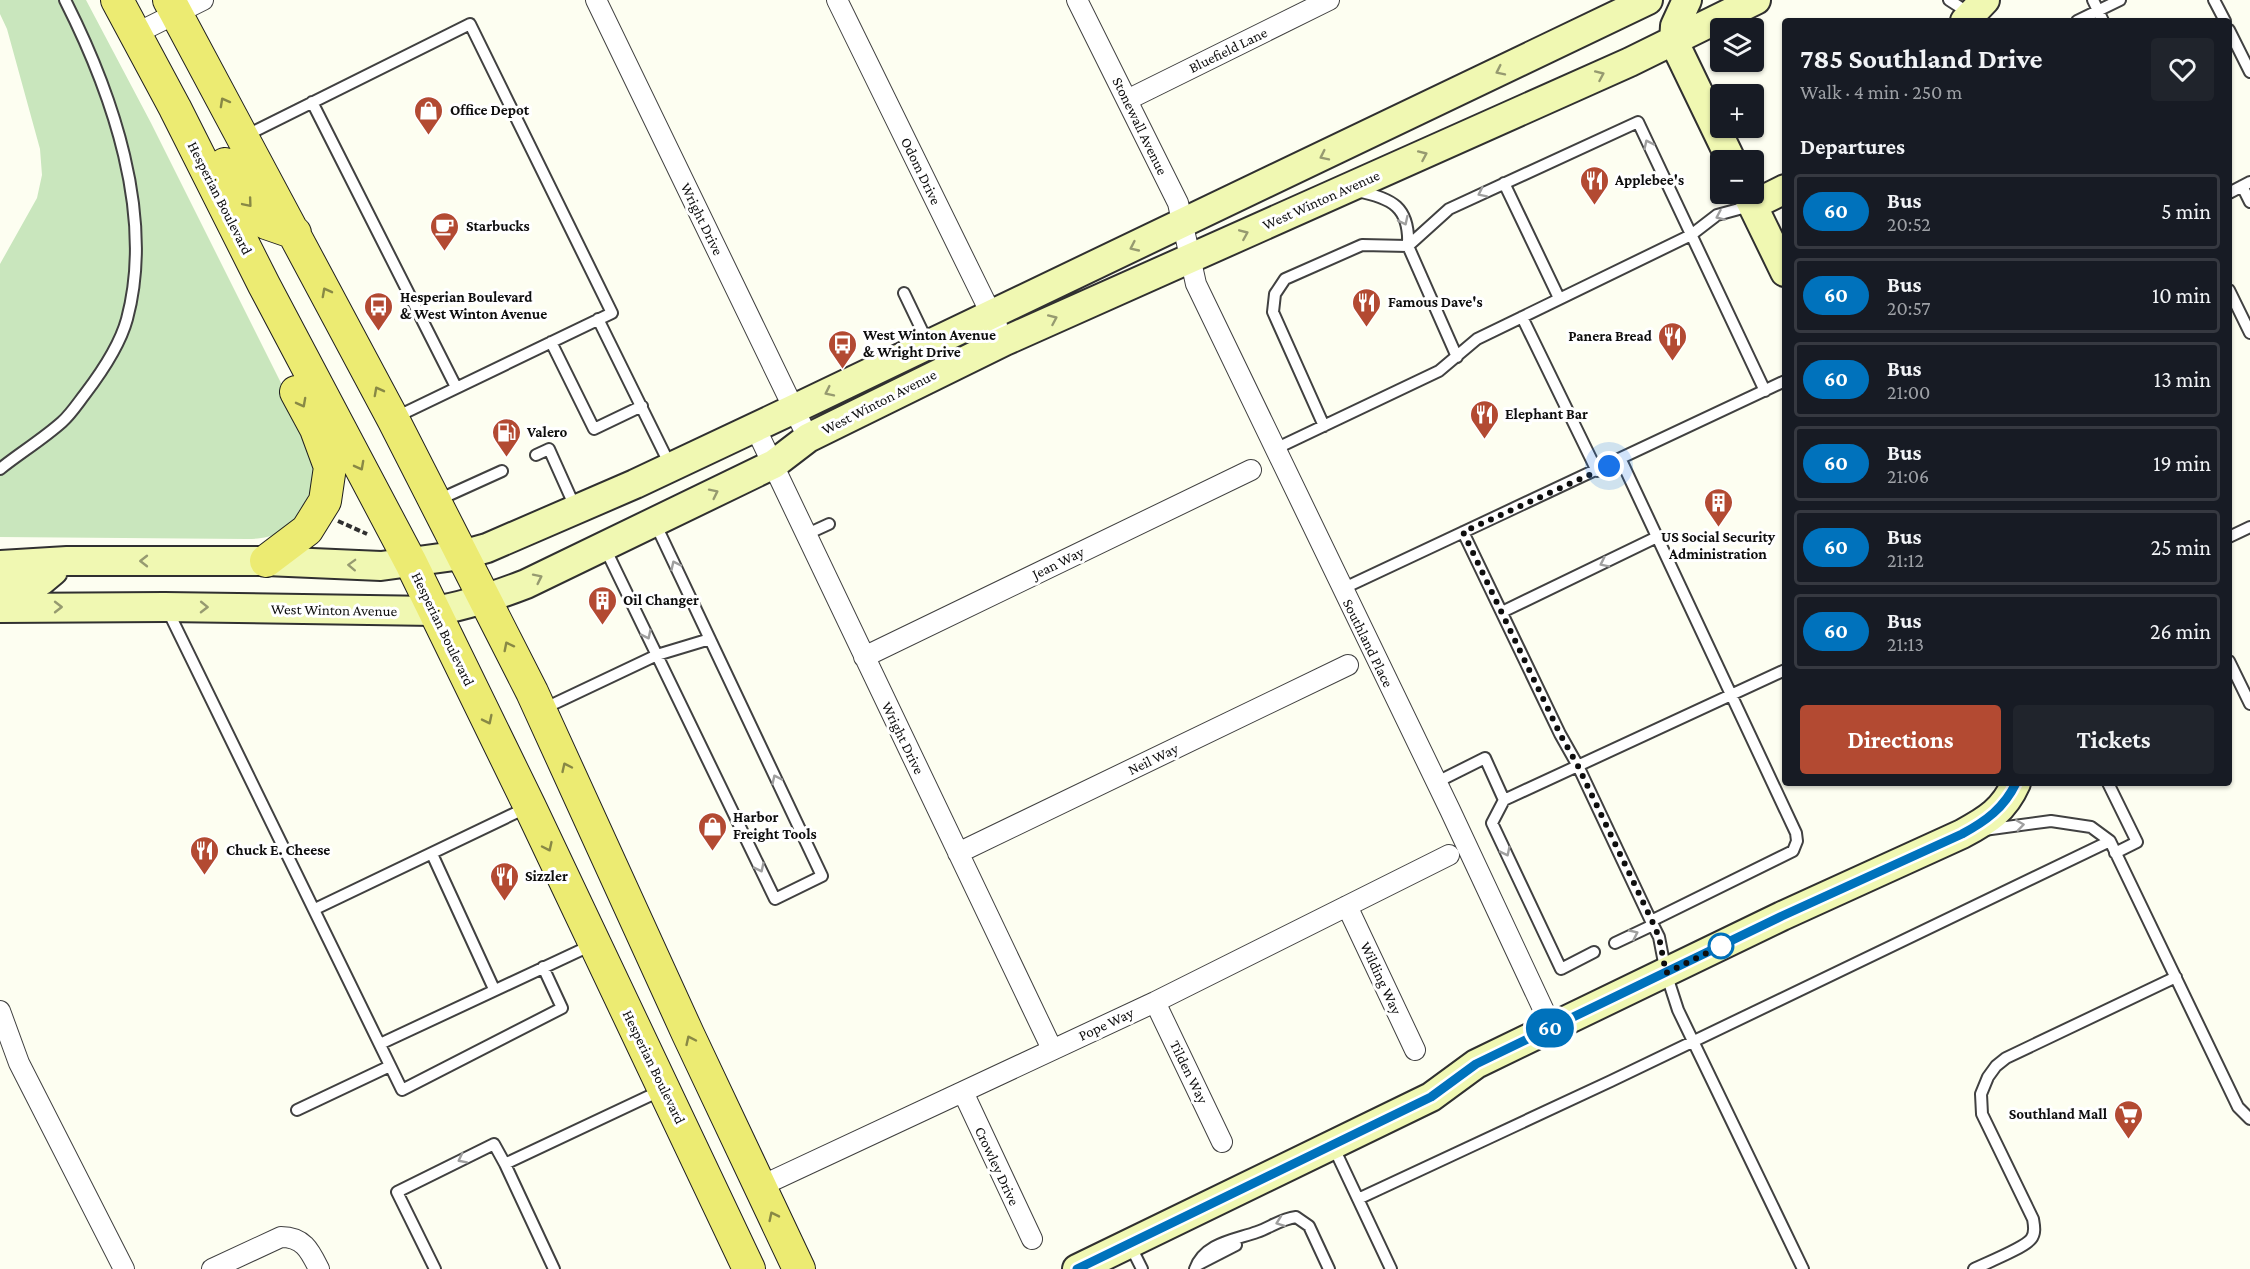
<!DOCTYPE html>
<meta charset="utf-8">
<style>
body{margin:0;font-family:"Crimson Pro",serif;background:#20242c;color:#f1f3f6;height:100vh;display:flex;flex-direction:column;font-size:22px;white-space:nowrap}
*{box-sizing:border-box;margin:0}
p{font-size:20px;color:#9ea1a6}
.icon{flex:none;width:33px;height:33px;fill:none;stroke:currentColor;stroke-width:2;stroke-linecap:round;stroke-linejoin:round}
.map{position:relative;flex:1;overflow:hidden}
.sheet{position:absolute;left:1782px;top:18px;width:450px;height:768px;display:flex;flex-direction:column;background:#171b24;border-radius:6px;box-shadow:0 2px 4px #0004}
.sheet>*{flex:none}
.badge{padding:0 12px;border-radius:20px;font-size:21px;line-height:39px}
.fabs{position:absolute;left:1710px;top:18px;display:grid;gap:12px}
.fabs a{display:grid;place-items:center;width:54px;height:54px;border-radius:6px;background:#171b24;box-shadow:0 2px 4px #0004;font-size:30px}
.you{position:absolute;width:30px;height:30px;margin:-15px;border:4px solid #fff;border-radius:50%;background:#1a73e8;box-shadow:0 0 0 9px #1a73e833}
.map>.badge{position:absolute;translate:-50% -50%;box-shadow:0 0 0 3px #fff}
h2{padding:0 18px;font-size:22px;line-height:54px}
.round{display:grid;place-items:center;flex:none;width:63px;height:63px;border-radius:6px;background:#20242c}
.headline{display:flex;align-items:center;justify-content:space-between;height:102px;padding:0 18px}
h1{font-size:28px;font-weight:700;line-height:45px}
.cta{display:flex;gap:12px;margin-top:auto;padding:12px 18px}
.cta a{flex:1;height:69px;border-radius:6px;background:#b34a32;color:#fff;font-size:24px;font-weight:700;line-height:69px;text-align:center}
.cta a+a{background:#20242c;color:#f1f3f6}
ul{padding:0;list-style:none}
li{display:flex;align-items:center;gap:18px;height:75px;margin:0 12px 9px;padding:0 6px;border:3px solid #363941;border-radius:6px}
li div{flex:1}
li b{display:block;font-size:22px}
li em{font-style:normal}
li .badge{min-width:66px;font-weight:700;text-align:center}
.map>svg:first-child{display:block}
</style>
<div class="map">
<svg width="2250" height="1269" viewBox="0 0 2250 1269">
<rect width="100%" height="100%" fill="#fdfef1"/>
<path fill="#c9e6bd" d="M 0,0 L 86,0 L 151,123 L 307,435 C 317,469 320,482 298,512 L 303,519 C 282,532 273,539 247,539 L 0,537 L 0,264 L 37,198 L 42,175 L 40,149 L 7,29 L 0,14 Z"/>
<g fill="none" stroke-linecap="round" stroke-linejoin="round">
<defs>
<path id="service" d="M 1949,0 L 1969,13
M 2093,0 L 2103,21
M 2214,0 L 2225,21
M 2077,21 L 2120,0
M 2229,30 L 2250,72
M 312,102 L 456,387
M 243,137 L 470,24 L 612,313 L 396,417
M 1504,183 L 1559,298
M 2242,186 L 2250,202
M 1357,191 C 1392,198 1410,207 1408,246
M 2229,193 L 2250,182
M 1408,246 L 1449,209 L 1638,122 L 1765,391
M 2229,290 L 2250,333
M 904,293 L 928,343
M 1522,317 L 1597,471
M 598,319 L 671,467
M 551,342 L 594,429 L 642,406
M 1324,426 L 1273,312 L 1275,294 L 1285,279 L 1362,245 L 1408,246 L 1457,357
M 1275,449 L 1439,371 L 1477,339 L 1691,235 L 1717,215 L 1750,206
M 536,455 L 549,449 L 575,507
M 1621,460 L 1796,833 L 1797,841 L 1793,851 L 1651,921 L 1659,937 L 1666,973 L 1678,1010 L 1803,1269
M 0,469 C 20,453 43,439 62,422 C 71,414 78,403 85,394 C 101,373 120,345 127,319 C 155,215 112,93 65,0
M 438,500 L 502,471
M 1463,532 L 1560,734 L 1578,766 L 1651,921
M 805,535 L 829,524
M 2229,537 L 2250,527
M 605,548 L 775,899 L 822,876 L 655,523
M 1342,589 L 1785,381
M 167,609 L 402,1090 L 562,1008 L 543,967
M 1502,612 L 1657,537
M 2229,661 L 2250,704
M 543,709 L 657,655 L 710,639
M 1437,782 L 1485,758 L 1504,800
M 2108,783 L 2137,842 L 2115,853
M 1504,800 L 1785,670
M 1504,800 L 1492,823 L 1561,969 L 1594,952
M 1984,830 L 2051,821 L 2091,827 L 2110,841 L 2238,1107 L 2250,1119
M 432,854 L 494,989
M 315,909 L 528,807
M 1615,943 L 1653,925
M 380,1044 L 594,944
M 297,1110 L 390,1066
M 1333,1146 L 1391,1269
M 1358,1199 L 1611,1081 L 2110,841
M 1130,1245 L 1142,1269
M 1199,1264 L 1236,1245
M 435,1269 L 397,1192 L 494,1144 L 505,1164
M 554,1269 L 505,1164 L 662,1090
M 1195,1269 C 1204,1243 1235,1240 1257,1232 C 1271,1227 1281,1219 1296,1217 L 1309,1226 L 1329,1269
M 1974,1269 C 1986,1263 2024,1248 2031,1239 C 2036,1233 2034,1225 2033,1219 L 1982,1114 L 1981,1094 L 1988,1077 L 1996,1066 L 2006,1058 L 2176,977"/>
<path id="minor" d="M 596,0 L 808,438
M 837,0 L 997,326
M 1077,0 L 1178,203 L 1196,284 L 1450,810 L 1552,1028
M 135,34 L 203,0
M 1127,100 L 1329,0
M 755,427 L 1052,1049
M 864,657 L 1251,470
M 958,853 L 1348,665
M 1347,906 L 1415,1050
M 1155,1002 L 1222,1142
M 0,1011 L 19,1063 L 124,1269
M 963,1092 L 1032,1239
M 759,1187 L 1155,1002 L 1449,855
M 212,1269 L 281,1237 C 304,1237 310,1251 319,1269"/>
<path id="secondary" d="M 1687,0 L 1675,26 L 1674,42 L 1731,160
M 1965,21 L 1985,0
M 1747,194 L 1785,272
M 1753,205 L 1785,189
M 0,565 L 67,561 L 266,561 L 381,566 L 462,555 L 487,548 L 635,484 L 794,409 L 1648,0
M 0,585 L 41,581 L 53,571
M 0,608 L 165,607 L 434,611 C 466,606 495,596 526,584 L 774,464 L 808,438 L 1005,341 L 1630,62 L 1756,0
M 1077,1269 L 1431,1097 L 1476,1064 L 1782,916 L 1962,834 C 1988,820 2004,810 2016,783"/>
<path id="primary" d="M 117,0 L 175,108 L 264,285 L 411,563 L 530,807 L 749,1269
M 169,0 L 393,419 L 532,692 L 688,1034 L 799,1269
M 225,164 L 242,196 L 266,223 L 295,233
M 266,561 L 307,530 L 325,501 L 330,467 L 316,429 L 296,392"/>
</defs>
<use href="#service" stroke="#414141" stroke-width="14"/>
<use href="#minor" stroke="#414141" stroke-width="22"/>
<use href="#secondary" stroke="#303030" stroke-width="32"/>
<use href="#primary" stroke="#1f1f1f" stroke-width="34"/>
<path stroke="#303030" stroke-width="4" stroke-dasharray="6 3" stroke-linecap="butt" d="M 338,521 L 367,534"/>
<use href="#service" stroke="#fff" stroke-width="10"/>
<use href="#minor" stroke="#fff" stroke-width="20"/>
<use href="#secondary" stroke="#f0f8b2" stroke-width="28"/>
<use href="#primary" stroke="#eceb72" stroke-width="32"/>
</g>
<defs><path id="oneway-chevron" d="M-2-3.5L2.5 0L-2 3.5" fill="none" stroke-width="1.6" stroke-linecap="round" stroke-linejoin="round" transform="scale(1.5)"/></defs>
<g stroke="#969a70">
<use href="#oneway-chevron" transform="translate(1500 71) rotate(154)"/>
<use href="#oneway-chevron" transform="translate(1600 75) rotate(-24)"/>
<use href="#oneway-chevron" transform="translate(1423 155) rotate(-24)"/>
<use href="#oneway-chevron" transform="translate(1324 156) rotate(154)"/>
<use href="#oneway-chevron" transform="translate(1244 234) rotate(-23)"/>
<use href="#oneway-chevron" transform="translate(1134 247) rotate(155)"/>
<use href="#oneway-chevron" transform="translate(1053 319) rotate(-24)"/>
<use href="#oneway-chevron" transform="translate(829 392) rotate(154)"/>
<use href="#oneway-chevron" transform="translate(714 493) rotate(-26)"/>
<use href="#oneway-chevron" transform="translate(144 561) rotate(-180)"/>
<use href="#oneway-chevron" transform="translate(352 565) rotate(-178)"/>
<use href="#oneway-chevron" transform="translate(538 578) rotate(-26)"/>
<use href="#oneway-chevron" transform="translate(58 607)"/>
<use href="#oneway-chevron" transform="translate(204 607) rotate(1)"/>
</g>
<g stroke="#888845">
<use href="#oneway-chevron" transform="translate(224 102) rotate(-119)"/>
<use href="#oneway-chevron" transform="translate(248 203) rotate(50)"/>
<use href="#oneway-chevron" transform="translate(326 292) rotate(-118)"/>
<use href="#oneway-chevron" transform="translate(378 391) rotate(-118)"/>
<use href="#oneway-chevron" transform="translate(302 403) rotate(62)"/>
<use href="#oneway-chevron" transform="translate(360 466) rotate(62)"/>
<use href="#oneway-chevron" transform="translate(508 646) rotate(-117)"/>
<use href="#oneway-chevron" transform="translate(488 720) rotate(64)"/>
<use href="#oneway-chevron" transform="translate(566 767) rotate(-115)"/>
<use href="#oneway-chevron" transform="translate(548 847) rotate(65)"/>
<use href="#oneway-chevron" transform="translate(690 1040) rotate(-115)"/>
<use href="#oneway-chevron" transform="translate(773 1216) rotate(-116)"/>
</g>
<g stroke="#9f9f9f">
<use href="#oneway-chevron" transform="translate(1648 144) rotate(-115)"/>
<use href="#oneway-chevron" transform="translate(1482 193) rotate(154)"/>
<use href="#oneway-chevron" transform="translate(1720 216) rotate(156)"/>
<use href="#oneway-chevron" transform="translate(1404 221) rotate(64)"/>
<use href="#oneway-chevron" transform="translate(1604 563) rotate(154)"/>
<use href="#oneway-chevron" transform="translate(675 565) rotate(-115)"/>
<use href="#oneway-chevron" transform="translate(647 635) rotate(64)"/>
<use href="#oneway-chevron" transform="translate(776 779) rotate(-115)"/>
<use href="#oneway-chevron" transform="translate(2020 825) rotate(-8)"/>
<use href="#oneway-chevron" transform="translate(1506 852) rotate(64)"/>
<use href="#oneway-chevron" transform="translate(760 868) rotate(64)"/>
<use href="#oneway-chevron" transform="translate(1634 934) rotate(-25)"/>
<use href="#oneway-chevron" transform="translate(462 1159) rotate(153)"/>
<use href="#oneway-chevron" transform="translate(1280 1222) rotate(160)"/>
</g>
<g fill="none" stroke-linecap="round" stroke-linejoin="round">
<defs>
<path id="line" d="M 1077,1269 L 1431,1097 L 1476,1064 L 1782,916 L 1962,834 C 1986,821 2004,808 2016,783"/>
</defs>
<use href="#line" stroke="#fff" stroke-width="14"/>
<use href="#line" stroke="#0072bc" stroke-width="9"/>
<path stroke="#0e0e0e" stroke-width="6" stroke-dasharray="0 10.8" d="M 1609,466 L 1463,532 L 1560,734 L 1578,766 L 1652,921 L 1659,937 L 1666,973 L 1721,946"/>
</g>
<defs>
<symbol id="shop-pin" viewBox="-11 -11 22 30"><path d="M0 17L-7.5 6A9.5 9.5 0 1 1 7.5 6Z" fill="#b34a32" stroke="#fff"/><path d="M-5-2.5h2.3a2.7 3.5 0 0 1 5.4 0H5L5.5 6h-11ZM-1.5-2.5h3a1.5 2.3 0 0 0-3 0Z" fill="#fff"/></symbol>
<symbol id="restaurant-pin" viewBox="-11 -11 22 30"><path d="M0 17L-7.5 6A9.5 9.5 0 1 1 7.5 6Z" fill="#b34a32" stroke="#fff"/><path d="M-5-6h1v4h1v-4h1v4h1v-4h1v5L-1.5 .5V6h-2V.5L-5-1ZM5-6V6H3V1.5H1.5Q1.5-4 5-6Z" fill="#fff"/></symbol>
<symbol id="cafe-pin" viewBox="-11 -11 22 30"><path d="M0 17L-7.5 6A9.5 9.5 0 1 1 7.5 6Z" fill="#b34a32" stroke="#fff"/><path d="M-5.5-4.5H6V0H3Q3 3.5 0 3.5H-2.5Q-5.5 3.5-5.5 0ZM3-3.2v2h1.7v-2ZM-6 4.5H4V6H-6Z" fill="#fff"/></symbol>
<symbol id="bus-pin" viewBox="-11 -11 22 30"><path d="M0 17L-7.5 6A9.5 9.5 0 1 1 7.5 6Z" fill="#b34a32" stroke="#fff"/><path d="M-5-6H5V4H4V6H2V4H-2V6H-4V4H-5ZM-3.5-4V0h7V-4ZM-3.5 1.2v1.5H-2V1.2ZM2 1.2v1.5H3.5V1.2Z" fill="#fff"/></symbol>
<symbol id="fuel-pin" viewBox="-11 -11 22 30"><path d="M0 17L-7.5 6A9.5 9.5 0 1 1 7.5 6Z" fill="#b34a32" stroke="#fff"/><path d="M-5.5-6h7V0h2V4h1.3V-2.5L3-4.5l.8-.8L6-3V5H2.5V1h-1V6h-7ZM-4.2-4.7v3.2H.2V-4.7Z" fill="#fff"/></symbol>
<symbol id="building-pin" viewBox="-11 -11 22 30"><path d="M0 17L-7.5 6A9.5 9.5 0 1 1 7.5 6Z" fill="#b34a32" stroke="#fff"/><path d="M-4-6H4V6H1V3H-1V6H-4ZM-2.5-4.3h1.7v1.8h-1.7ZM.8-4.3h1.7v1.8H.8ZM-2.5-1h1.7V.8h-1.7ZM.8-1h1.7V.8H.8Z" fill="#fff"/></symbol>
<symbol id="supermarket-pin" viewBox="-11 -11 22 30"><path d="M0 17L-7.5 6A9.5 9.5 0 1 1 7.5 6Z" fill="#b34a32" stroke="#fff"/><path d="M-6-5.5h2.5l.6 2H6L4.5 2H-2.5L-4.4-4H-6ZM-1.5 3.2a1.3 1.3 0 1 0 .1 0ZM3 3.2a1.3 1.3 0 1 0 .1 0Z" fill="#fff"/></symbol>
</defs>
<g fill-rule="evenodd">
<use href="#shop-pin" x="412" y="94" width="33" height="45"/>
<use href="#restaurant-pin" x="1578" y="164" width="33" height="45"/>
<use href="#cafe-pin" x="428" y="210" width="33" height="45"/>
<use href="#restaurant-pin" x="1350" y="286" width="33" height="45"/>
<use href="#bus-pin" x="362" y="290" width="33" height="45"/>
<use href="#restaurant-pin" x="1656" y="320" width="33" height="45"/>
<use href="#bus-pin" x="826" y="328" width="33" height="45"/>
<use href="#restaurant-pin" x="1468" y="398" width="33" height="45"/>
<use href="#fuel-pin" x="490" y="416" width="33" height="45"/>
<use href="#building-pin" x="1702" y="486" width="33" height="45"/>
<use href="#building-pin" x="586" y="584" width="33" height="45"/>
<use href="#shop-pin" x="696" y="810" width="33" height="45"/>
<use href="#restaurant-pin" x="188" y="834" width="33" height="45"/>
<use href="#restaurant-pin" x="488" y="860" width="33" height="45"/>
<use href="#supermarket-pin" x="2112" y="1098" width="33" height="45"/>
</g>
<circle fill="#fff" stroke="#0072bc" stroke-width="3" cx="1721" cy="946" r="12"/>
<g text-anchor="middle" stroke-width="6" stroke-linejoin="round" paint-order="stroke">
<g font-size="15" fill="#0e0e0e" stroke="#fff">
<text transform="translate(1228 50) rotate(-26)" y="5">Bluefield Lane</text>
<text transform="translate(1140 126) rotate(64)" y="5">Stonewall Avenue</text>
<text transform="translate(921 171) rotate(64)" y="5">Odom Drive</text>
<text transform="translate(220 198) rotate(63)" y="5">Hesperian Boulevard</text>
<text transform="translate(1321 200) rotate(-24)" y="5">West Winton Avenue</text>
<text transform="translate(702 219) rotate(64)" y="5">Wright Drive</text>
<text transform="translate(879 402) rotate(-27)" y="5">West Winton Avenue</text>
<text transform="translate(1058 563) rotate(-26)" y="5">Jean Way</text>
<text transform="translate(334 610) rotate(1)" y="5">West Winton Avenue</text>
<text transform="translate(443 629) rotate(64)" y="5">Hesperian Boulevard</text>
<text transform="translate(1368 643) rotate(64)" y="5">Southland Place</text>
<text transform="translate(903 738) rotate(64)" y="5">Wright Drive</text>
<text transform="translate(1153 759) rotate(-26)" y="5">Neil Way</text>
<text transform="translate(1381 978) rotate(65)" y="5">Wilding Way</text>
<text transform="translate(1106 1024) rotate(-25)" y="5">Pope Way</text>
<text transform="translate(654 1067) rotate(64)" y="5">Hesperian Boulevard</text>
<text transform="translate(1189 1072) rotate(64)" y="5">Tilden Way</text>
<text transform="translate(997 1166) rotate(65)" y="5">Crowley Drive</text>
</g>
<g font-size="15" font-weight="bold" fill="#0e0e0e" stroke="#fff" text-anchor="start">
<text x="450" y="115">Office Depot</text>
<text x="1615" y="185">Applebee's</text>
<text x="466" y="231">Starbucks</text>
<text x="400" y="302">Hesperian Boulevard<tspan x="400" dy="17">&amp; West Winton Avenue</tspan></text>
<text x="1388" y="307">Famous Dave's</text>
<text x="863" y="340">West Winton Avenue<tspan x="863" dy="17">&amp; Wright Drive</tspan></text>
<text x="1652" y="341" text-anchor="end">Panera Bread</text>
<text x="1505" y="419">Elephant Bar</text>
<text x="527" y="437">Valero</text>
<text x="1718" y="542" text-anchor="middle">US Social Security<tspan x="1718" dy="17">Administration</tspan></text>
<text x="623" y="605">Oil Changer</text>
<text x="733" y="822">Harbor<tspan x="733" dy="17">Freight Tools</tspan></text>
<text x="226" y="855">Chuck E. Cheese</text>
<text x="525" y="881">Sizzler</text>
<text x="2107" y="1119" text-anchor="end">Southland Mall</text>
</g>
</g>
</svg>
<div class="fabs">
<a><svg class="icon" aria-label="layers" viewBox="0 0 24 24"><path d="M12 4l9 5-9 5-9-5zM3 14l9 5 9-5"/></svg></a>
<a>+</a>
<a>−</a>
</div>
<div class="you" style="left:1609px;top:466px"></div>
<b class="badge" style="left:1550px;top:1028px;background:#0072bc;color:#fff">60</b>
<section class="sheet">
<div class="headline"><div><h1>785 Southland Drive</h1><p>Walk · 4 min · 250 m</p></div><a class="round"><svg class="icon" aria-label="heart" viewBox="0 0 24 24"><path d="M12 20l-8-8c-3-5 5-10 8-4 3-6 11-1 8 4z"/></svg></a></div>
<h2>Departures</h2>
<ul>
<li><span class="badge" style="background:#0072bc;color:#fff">60</span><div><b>Bus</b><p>20:52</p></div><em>5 min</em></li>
<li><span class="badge" style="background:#0072bc;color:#fff">60</span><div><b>Bus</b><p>20:57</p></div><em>10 min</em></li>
<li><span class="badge" style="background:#0072bc;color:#fff">60</span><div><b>Bus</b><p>21:00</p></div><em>13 min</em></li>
<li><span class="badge" style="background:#0072bc;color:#fff">60</span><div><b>Bus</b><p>21:06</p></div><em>19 min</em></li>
<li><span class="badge" style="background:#0072bc;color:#fff">60</span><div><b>Bus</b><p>21:12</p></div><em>25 min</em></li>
<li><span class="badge" style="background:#0072bc;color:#fff">60</span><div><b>Bus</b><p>21:13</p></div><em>26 min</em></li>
</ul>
<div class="cta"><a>Directions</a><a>Tickets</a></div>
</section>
</div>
